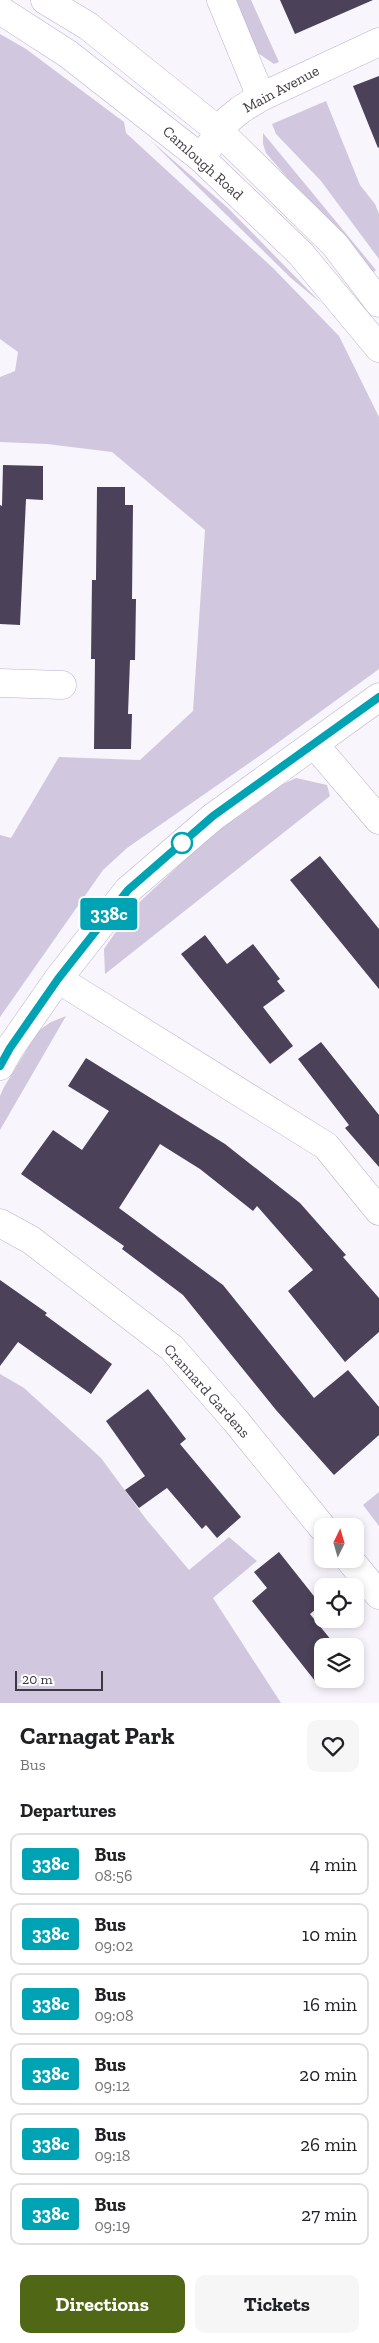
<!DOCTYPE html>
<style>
body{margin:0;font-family:"Zilla Slab",serif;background:#f6f6f6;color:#202124;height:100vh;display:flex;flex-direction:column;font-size:19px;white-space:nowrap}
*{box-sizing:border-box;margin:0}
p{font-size:16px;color:#757577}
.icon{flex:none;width:28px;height:28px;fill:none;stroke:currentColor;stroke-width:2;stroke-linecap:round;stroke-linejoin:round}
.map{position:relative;height:1703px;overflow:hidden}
.sheet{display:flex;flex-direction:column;background:#fff;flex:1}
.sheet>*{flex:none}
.badge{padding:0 10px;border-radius:4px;font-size:18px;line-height:32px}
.needle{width:32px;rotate:5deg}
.fabs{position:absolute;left:314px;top:1518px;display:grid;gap:10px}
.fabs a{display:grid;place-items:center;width:50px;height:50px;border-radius:10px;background:#fff;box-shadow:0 2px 8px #0003;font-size:25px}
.scale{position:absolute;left:15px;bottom:12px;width:88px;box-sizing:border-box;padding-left:5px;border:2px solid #3d3843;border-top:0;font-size:14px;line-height:18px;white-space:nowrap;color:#3d3843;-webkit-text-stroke:4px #fff;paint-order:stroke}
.map>.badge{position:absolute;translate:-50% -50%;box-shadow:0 0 0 2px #fff}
h2{padding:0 20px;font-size:19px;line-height:45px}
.round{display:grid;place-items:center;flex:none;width:52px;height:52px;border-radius:10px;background:#f6f6f6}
.headline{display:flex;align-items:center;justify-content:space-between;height:85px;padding:0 20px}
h1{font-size:24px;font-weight:700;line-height:38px}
.primary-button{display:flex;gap:10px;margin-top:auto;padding:10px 20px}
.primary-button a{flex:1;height:58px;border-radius:10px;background:#506715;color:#fff;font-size:20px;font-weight:700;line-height:58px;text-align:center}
.primary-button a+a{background:#f6f6f6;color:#202124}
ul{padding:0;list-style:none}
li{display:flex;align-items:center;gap:15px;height:62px;margin:0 10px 8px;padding:0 10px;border:2px solid #e0e0e0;border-radius:10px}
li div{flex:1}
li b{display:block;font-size:19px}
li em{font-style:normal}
li .badge{min-width:55px;font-weight:700;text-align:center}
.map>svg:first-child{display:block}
</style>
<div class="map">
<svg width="379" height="1703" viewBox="0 0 379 1703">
<rect width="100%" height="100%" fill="#f8f5fc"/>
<path fill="#d1c7de" d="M 230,0 L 251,0 L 279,62 L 274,64 L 252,49 Z
M 0,34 L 26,49 L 124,122 L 126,133 L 273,268 L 339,336 L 379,417 L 379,669 L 265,752 L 127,848 L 103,870 L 0,1017 L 0,835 L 11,838 L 59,757 L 140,760 L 193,711 L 205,530 L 112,452 L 47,444 L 0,442 L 0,377 L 15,371 L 18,352 L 0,339 Z
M 326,101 L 360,185 L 375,204 L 379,214 L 379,259 L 321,181 L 276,134 L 272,124 Z
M 263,133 L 376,270 L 370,275 L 266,153 L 263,144 Z
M 150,140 L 228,208 L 321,303 L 292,279 Z
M 296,778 L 327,785 L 330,796 L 105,974 L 104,949 L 131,910 L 202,844 L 266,792 Z
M 66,1016 L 0,1130 L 0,1096 L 4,1087 L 38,1031 L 51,1022 Z
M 0,1374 L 24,1388 L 101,1458 L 146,1519 L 189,1570 L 229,1537 L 257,1561 L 213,1598 L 281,1703 L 0,1703 Z
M 379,1492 L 379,1526 L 363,1505 Z"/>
<path fill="#4b4158" d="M 280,0 L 373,0 L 295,34 Z
M 379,76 L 379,147 L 378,148 L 353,86 Z
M 3,465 L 43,466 L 43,500 L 26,499 L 20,625 L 0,624 L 0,505 L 2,506 Z
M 97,487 L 125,487 L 125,505 L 133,505 L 132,599 L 136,599 L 135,660 L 130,660 L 128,714 L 132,714 L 131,749 L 94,749 L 95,659 L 91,659 L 92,580 L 96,580 Z
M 320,856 L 379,929 L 379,989 L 290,880 Z
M 205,935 L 227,964 L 253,944 L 280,979 L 277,981 L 285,991 L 263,1007 L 293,1046 L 270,1064 L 181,954 Z
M 321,1042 L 379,1115 L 379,1167 L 345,1128 L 349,1125 L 298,1059 Z
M 86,1058 L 225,1144 L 300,1203 L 346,1255 L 343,1257 L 379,1298 L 379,1332 L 345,1362 L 288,1291 L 313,1270 L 257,1206 L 253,1211 L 200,1169 L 160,1144 L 119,1208 L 223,1285 L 314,1398 L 348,1370 L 379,1407 L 379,1435 L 334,1475 L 276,1410 L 183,1295 L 122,1249 L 124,1246 L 21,1174 L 53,1130 L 82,1150 L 109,1111 L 68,1086 Z
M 0,1280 L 47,1313 L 45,1315 L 112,1364 L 91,1394 L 18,1342 L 0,1366 Z
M 148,1389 L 186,1439 L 180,1444 L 241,1517 L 217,1538 L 206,1525 L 202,1529 L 167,1488 L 139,1508 L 125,1490 L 145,1476 L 106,1421 Z
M 279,1552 L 321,1605 L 310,1614 L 336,1646 L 322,1646 L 322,1679 L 328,1679 L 319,1686 L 252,1601 L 267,1588 L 254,1572 Z"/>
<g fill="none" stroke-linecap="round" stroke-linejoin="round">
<defs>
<path id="minor" d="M 221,0 L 261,97
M 201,158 L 228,120 L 240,110 L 261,97 L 379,42
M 0,683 L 62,685
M 314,744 L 379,820
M 58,979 L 326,1146 L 379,1211
M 0,1066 L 10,1048 L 58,979 L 128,890 L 213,817 L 379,697
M 0,1223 L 31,1240 L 172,1348 L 235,1420 L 322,1527
M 349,1559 L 379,1595"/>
<path id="major" d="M 45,0 L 88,26 L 219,131 L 335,245 L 379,303
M 0,10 L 68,54 L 201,158 L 301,254 L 379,348"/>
</defs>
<use href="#minor" stroke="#bdb1ce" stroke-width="29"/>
<use href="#major" stroke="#bdb1ce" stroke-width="29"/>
<use href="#minor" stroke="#fff" stroke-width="28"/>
<use href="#major" stroke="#fff" stroke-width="28"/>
</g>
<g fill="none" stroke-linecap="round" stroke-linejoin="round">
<defs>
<path id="line" d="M 0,1066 L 10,1048 L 58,979 L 128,890 L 213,816 L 379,697"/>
</defs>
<use href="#line" stroke="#fff" stroke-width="11"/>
<use href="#line" stroke="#00a3b4" stroke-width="8"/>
</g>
<circle fill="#fff" stroke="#00a3b4" stroke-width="2.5" cx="182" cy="843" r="10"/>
<g text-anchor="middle" stroke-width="5" stroke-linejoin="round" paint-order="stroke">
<g font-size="15" fill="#3d3843" stroke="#fff">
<text transform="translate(281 89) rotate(-28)" y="5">Main Avenue</text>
<text transform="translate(203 163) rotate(42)" y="5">Camlough Road</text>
<text transform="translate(207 1391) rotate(48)" y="5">Crannard Gardens</text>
</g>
</g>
</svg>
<div class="fabs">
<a><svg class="needle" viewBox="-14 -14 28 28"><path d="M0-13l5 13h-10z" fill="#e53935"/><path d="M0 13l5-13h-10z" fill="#757577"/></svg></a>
<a><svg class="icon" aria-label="locate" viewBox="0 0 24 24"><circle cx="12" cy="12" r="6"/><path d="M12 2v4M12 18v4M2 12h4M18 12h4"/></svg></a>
<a><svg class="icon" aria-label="layers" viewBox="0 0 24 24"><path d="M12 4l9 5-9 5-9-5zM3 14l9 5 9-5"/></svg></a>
</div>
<div class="scale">20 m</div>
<b class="badge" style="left:109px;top:914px;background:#00a3b4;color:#fff">338c</b>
</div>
<section class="sheet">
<div class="headline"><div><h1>Carnagat Park</h1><p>Bus</p></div><a class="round"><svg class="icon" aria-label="heart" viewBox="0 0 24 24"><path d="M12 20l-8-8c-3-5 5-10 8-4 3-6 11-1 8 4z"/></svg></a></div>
<h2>Departures</h2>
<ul>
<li><span class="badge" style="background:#00a3b4;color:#fff">338c</span><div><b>Bus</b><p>08:56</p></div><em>4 min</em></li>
<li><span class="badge" style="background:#00a3b4;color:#fff">338c</span><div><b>Bus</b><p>09:02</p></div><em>10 min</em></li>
<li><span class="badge" style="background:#00a3b4;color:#fff">338c</span><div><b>Bus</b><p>09:08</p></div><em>16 min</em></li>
<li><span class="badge" style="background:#00a3b4;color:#fff">338c</span><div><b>Bus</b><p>09:12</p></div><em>20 min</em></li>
<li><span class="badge" style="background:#00a3b4;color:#fff">338c</span><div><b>Bus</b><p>09:18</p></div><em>26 min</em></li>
<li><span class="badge" style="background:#00a3b4;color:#fff">338c</span><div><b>Bus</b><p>09:19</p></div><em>27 min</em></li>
</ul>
<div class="primary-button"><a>Directions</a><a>Tickets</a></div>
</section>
